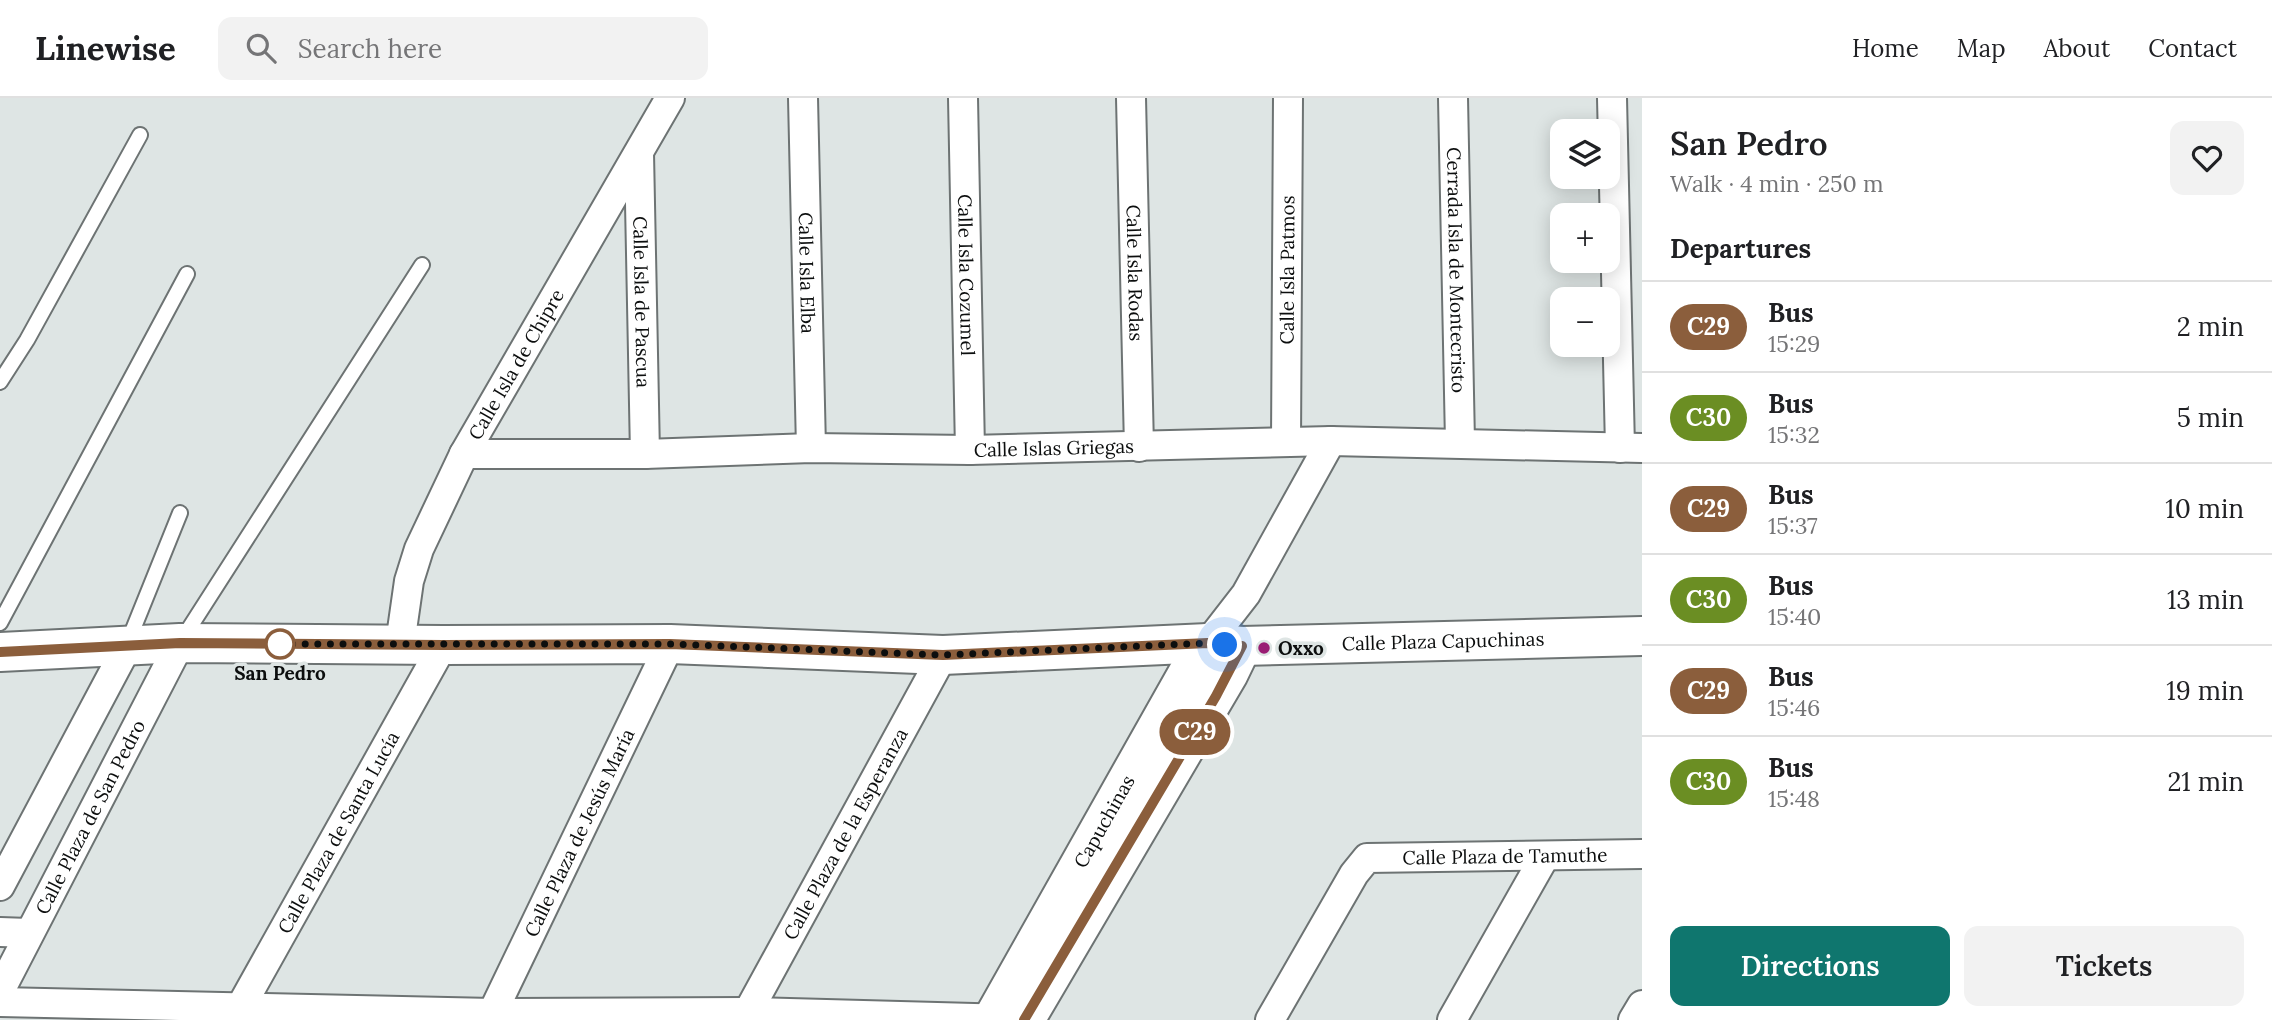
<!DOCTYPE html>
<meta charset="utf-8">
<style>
body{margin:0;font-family:Lora,serif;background:#f2f2f2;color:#202124;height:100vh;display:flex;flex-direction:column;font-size:26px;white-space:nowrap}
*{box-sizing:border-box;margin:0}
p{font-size:23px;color:#757577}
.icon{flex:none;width:38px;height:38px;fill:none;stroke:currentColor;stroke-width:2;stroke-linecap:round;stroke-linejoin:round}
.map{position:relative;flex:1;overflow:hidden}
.panel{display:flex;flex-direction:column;background:#fff;width:630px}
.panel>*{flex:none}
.badge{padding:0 14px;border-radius:23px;font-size:24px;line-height:46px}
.buttons{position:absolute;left:1550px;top:21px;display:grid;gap:14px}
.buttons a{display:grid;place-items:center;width:70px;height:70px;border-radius:14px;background:#fff;box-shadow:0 4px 18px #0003;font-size:35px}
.you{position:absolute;width:35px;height:35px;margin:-18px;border:5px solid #fff;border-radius:50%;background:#1a73e8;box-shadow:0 0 0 10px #1a73e833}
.map>.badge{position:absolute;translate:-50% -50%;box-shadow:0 0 0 4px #fff}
h2{padding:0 28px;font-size:26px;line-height:63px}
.round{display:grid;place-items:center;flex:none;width:74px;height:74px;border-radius:14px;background:#f2f2f2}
.overview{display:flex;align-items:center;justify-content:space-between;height:119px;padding:0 28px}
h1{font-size:33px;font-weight:600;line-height:52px}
.cta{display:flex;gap:14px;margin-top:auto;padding:14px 28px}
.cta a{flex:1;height:80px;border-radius:14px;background:#0f766e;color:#fff;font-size:28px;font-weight:600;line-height:80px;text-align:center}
.cta a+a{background:#f2f2f2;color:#202124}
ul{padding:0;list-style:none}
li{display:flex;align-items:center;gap:21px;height:91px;padding:0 28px;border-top:2px solid #e0e0e0}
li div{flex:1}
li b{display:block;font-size:26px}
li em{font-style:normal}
li .badge{min-width:77px;font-weight:700;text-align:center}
header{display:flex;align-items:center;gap:42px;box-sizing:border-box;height:98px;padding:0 35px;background:#fff;border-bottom:2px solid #e0e0e0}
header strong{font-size:33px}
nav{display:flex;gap:38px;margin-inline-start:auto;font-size:24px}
.search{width:490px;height:63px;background:#f2f2f2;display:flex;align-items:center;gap:18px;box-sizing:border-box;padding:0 24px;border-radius:14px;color:#757577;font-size:26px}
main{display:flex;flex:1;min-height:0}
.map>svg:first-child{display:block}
</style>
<header>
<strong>Linewise</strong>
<div class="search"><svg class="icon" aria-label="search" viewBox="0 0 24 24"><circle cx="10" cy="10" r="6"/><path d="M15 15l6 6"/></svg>Search here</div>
<nav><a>Home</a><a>Map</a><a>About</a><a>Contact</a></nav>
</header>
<main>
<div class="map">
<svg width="1642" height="922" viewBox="0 0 1642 922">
<rect width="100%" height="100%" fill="#dee5e4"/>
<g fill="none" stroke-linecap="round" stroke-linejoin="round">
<defs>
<path id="lane" d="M 0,284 L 27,242 L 140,37
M 0,525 L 187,176
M 183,540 L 422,167
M 128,544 L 180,415"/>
<g id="street">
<path id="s1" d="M 803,0 L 811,350"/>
<path id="s2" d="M 963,0 L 970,352"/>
<path id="s3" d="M 1131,0 L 1139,349"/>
<path id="s4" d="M 1453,0 L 1460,344"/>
<path d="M 1612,0 L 1620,350"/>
<path id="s5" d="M 639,55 L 645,356"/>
<path id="s6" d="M 1286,344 L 1288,0"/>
<path id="s7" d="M 464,356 L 645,356 L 811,350 L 970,352 L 1331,343 L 1642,350"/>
<path d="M 1208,545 L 1246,496 L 1331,343"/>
<path id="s8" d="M 400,546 L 409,483 L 419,451 L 464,356 L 670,0"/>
<path d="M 0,788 L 127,549"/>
<path d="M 0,834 L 29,835"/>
<path id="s9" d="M 0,893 L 180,545"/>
<path d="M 0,904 L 493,915 L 748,914 L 1011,921"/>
<path id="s10" d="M 748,914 L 943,557"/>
<path id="s11" d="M 236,922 L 240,910 L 443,547"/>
<path id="s12" d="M 489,922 L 670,546"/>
<path id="s13" d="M 1270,922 L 1354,776 L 1367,760 L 1642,756"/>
<path d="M 1452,922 L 1545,758"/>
<path d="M 1633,922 L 1642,907"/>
</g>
<g id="secondary">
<path id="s14" d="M 0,554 L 180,545 L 443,547 L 670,546 L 943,557 L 1208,545 L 1242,548 L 1642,538"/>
<path id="s15" d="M 992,922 L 1195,562 L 1208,545"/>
<path d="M 1025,922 L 1229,575 L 1242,548"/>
</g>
</defs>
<use href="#lane" stroke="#6d7373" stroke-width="18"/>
<use href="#street" stroke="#6d7373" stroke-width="32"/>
<use href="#secondary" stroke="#6d7373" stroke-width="42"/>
<use href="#lane" stroke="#fff" stroke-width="14"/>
<use href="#street" stroke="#fff" stroke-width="28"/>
<use href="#secondary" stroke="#fff" stroke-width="38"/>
</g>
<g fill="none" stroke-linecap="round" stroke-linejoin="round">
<defs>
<path id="line" d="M 0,554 L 180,545 L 443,547 L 670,546 L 943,557 L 1208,545 L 1242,548 L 1216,598 L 1024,922"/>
</defs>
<use href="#line" stroke="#fff" stroke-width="16"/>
<use href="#line" stroke="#8b5e3c" stroke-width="10"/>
<path stroke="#0c0e0e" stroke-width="7" stroke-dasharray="0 12.6" d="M 280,546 L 670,546 L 943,557 L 1208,545 L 1225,547"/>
</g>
<circle fill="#fff" stroke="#8b5e3c" stroke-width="3.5" cx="280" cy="546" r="14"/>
<circle fill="#991c73" stroke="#dee5e4" stroke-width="2.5" cx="1264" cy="550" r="7"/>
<g text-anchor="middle" stroke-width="7" stroke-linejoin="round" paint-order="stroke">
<g font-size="19" fill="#0c0e0e" stroke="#dee5e4">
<text dy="7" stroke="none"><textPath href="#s6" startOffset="172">Calle Isla Patmos</textPath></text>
<text dy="7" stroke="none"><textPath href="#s4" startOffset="172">Cerrada Isla de Montecristo</textPath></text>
<text dy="7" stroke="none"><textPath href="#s1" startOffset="175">Calle Isla Elba</textPath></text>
<text dy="7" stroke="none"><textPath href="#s3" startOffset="175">Calle Isla Rodas</textPath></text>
<text dy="7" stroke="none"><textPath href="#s2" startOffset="177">Calle Isla Cozumel</textPath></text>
<text dy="7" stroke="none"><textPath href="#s5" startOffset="149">Calle Isla de Pascua</textPath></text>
<text dy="7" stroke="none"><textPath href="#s8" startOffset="306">Calle Isla de Chipre</textPath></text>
<text dy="7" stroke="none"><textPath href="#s7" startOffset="590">Calle Islas Griegas</textPath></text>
<text dy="7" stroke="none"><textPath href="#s14" startOffset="1444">Calle Plaza Capuchinas</textPath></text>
<text dy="7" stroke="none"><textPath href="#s9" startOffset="196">Calle Plaza de San Pedro</textPath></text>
<text dy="7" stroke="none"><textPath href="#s15" startOffset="228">Capuchinas</textPath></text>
<text dy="7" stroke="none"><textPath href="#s11" startOffset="214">Calle Plaza de Santa Lucía</textPath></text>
<text dy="7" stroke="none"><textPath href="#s12" startOffset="208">Calle Plaza de Jesús María</textPath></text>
<text dy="7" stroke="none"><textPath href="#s10" startOffset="203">Calle Plaza de la Esperanza</textPath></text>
<text dy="7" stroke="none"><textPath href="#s13" startOffset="327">Calle Plaza de Tamuthe</textPath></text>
</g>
<g font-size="19" font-weight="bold" fill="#0c0e0e" stroke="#dee5e4" text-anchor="start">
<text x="1278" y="557">Oxxo</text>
</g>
<g font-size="19" font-weight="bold" fill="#0c0e0e" stroke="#dee5e4">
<text x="280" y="582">San Pedro</text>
</g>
</g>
</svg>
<div class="buttons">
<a><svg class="icon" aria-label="layers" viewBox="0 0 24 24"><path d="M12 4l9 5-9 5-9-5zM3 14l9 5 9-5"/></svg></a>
<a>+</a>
<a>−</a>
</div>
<div class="you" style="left:1225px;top:547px"></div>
<b class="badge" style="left:1195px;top:634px;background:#8b5e3c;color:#fff">C29</b>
</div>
<section class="panel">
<div class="overview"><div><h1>San Pedro</h1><p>Walk · 4 min · 250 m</p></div><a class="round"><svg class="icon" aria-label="heart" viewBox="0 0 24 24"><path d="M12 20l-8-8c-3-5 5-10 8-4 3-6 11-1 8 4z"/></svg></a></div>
<h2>Departures</h2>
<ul>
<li><span class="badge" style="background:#8b5e3c;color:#fff">C29</span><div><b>Bus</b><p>15:29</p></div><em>2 min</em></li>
<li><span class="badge" style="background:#6b8e23;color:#fff">C30</span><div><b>Bus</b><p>15:32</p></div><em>5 min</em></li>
<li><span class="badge" style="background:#8b5e3c;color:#fff">C29</span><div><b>Bus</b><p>15:37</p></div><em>10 min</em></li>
<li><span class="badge" style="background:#6b8e23;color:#fff">C30</span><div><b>Bus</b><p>15:40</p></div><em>13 min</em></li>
<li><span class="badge" style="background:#8b5e3c;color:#fff">C29</span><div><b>Bus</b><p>15:46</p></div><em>19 min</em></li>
<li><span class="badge" style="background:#6b8e23;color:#fff">C30</span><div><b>Bus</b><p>15:48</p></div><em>21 min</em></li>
</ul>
<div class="cta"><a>Directions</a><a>Tickets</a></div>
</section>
</main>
